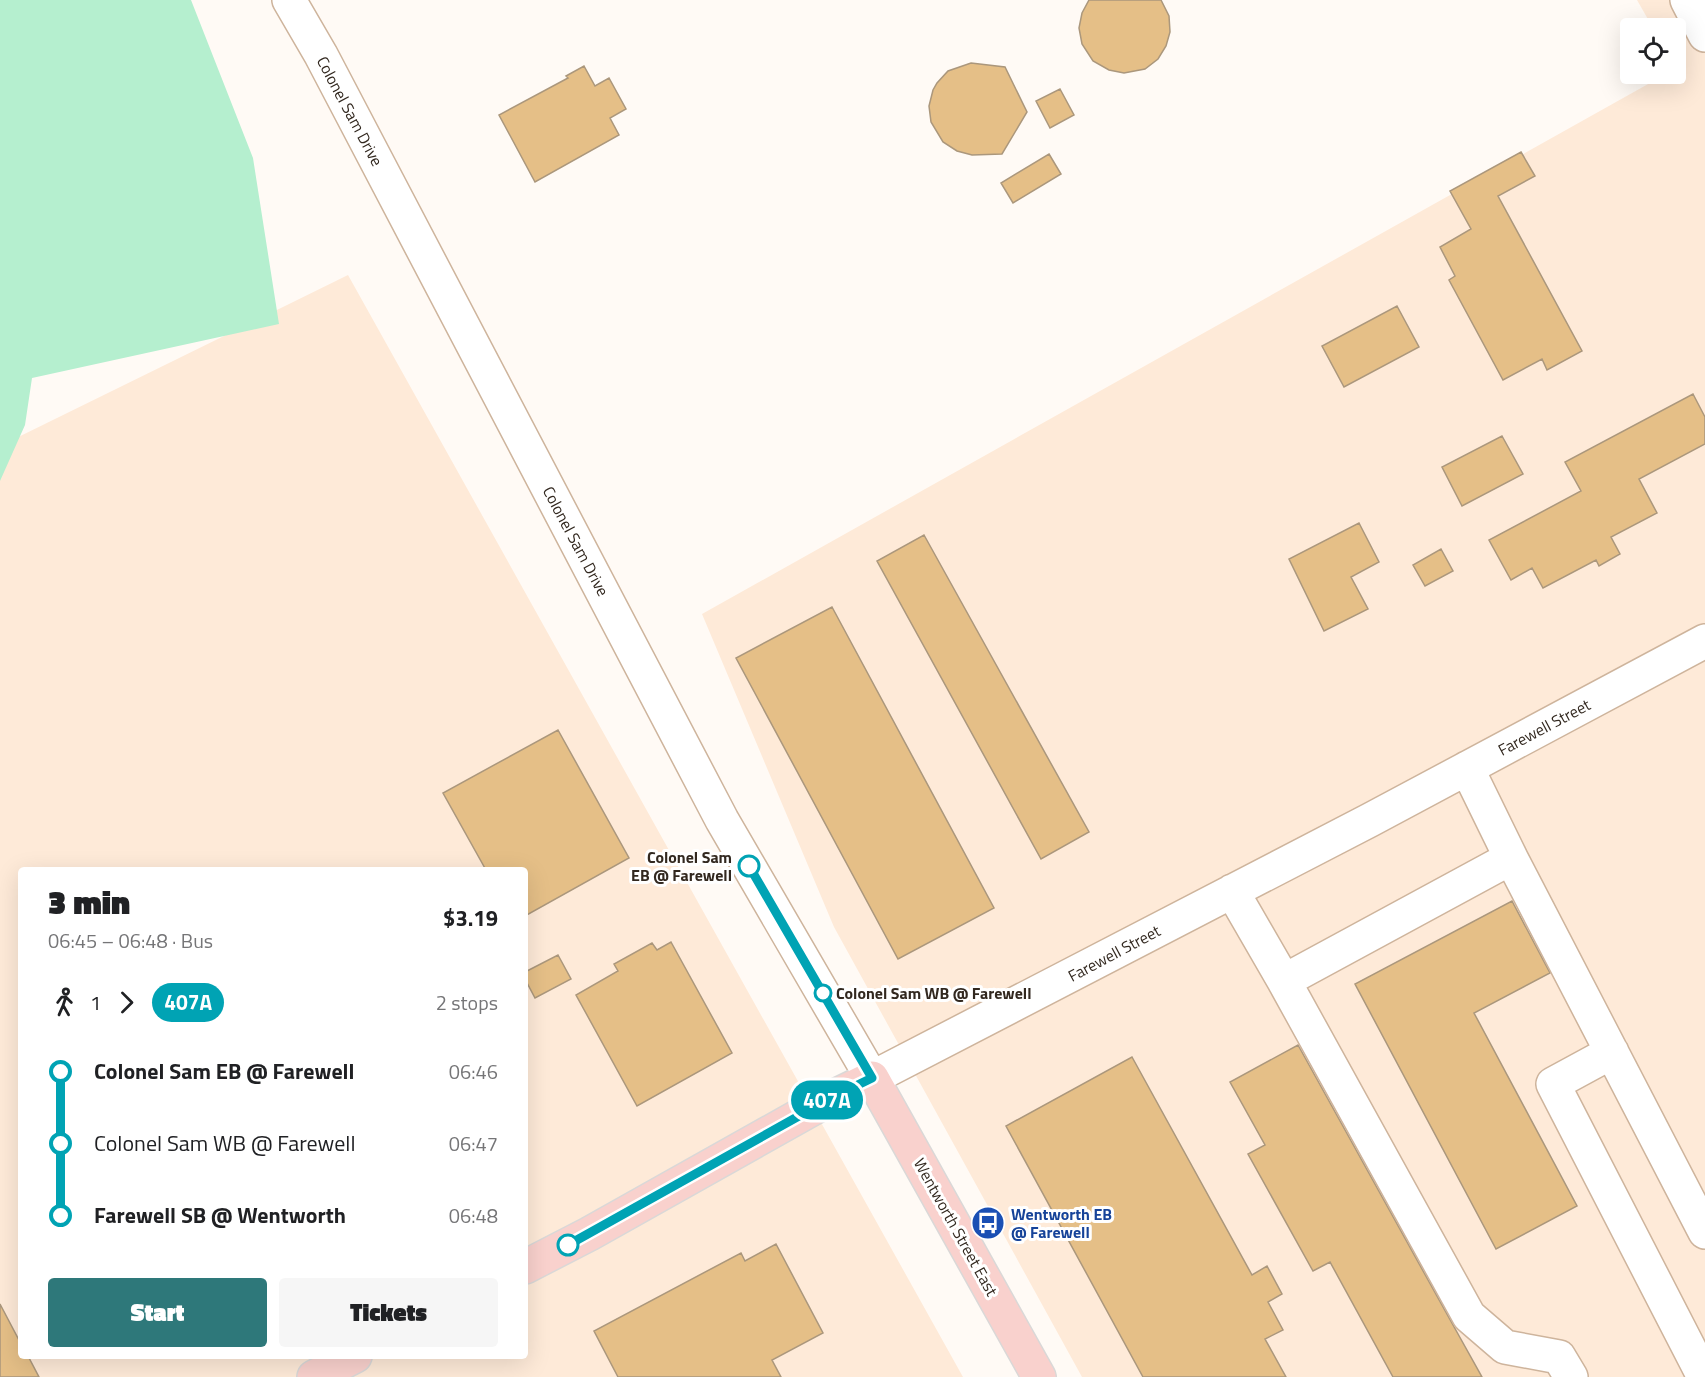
<!DOCTYPE html>
<meta charset="utf-8">
<style>
body{margin:0;font-family:"Titillium Web",sans-serif;background:#f6f6f6;color:#202124;height:100vh;display:flex;flex-direction:column;font-size:22px;white-space:nowrap}
*{box-sizing:border-box;margin:0}
p{font-size:20px;color:#757577}
.icon{flex:none;width:33px;height:33px;fill:none;stroke:currentColor;stroke-width:2;stroke-linecap:round;stroke-linejoin:round}
.map{position:relative;flex:1;overflow:hidden}
.side{position:absolute;left:18px;top:867px;width:510px;height:492px;display:flex;flex-direction:column;background:#fff;border-radius:6px;box-shadow:0 6px 24px #0002}
.side>*{flex:none}
.badge{padding:0 12px;border-radius:20px;font-size:21px;line-height:39px}
.buttons{position:absolute;left:1620px;top:18px;display:grid;gap:12px}
.buttons a{display:grid;place-items:center;width:66px;height:66px;border-radius:6px;background:#fff;box-shadow:0 6px 24px #0002;font-size:30px}
.map>.badge{position:absolute;translate:-50% -50%;box-shadow:0 0 0 3px #fff}
.legs{display:flex;align-items:center;gap:9px;height:66px;padding:0 30px;font-size:20px}
.legs p{margin-inline-start:auto}
.headline{display:flex;align-items:center;justify-content:space-between;height:102px;padding:0 30px}
h1{font-size:33px;font-weight:800;line-height:45px}
.button{display:flex;gap:12px;margin-top:auto;padding:12px 30px}
.button a{flex:1;height:69px;border-radius:6px;background:#2e787a;color:#fff;font-size:24px;font-weight:800;line-height:69px;text-align:center}
.button a+a{background:#f6f6f6;color:#202124}
ul{padding:0 30px;list-style:none}
li{display:flex;align-items:center;gap:21px;height:72px;font-size:22px}
li i{display:grid;place-items:center;width:9px;height:100%;margin:0 8px;background:currentColor}
li i::after{content:'';width:15px;height:15px;margin:-8px;border:4px solid;border-radius:50%;background:#fff}
li p{margin-inline-start:auto}
li:first-child i{background:linear-gradient(#0000 50%,currentColor 0)}
li:last-child i{background:linear-gradient(currentColor 50%,#0000 0)}
.map>svg:first-child{display:block}
</style>
<div class="map">
<svg width="1705" height="1377" viewBox="0 0 1705 1377">
<rect width="100%" height="100%" fill="#fffaf5"/>
<path fill="#feead8" fill-rule="evenodd" d="M 1637,0 L 1705,0 L 1705,1377 L 1082,1377 L 834,927 L 702,614 L 1666,74 L 1676,74 L 1676,28 L 1653,28 Z
M 348,275 L 963,1377 L 0,1377 L 0,446 ZM 21,870 L 525,870 L 525,1356 L 21,1356 Z"/>
<path fill="#b5efcf" d="M 0,0 L 191,0 L 253,158 L 279,324 L 32,378 L 25,425 L 0,481 Z"/>
<path fill="#e5bf87" stroke="#ab977c" stroke-width="1.5" d="M 1089,0 L 1161,0 L 1169,16 L 1170,32 L 1166,46 L 1158,59 L 1145,69 L 1124,73 L 1109,70 L 1093,61 L 1082,44 L 1079,28 L 1082,13 Z
M 971,63 L 1005,67 L 1027,112 L 1002,154 L 972,155 L 957,151 L 943,142 L 931,122 L 929,106 L 933,90 L 937,83 L 948,71 Z
M 584,66 L 595,86 L 609,78 L 626,109 L 610,118 L 619,135 L 535,182 L 499,115 L 568,78 L 566,76 Z
M 1060,89 L 1074,115 L 1050,128 L 1036,101 Z
M 1521,152 L 1535,176 L 1498,196 L 1582,351 L 1547,370 L 1542,359 L 1503,380 L 1449,280 L 1455,276 L 1440,247 L 1471,229 L 1450,191 Z
M 1049,154 L 1061,174 L 1013,203 L 1001,183 Z
M 1397,306 L 1419,347 L 1344,387 L 1322,346 Z
M 1693,394 L 1705,417 L 1705,444 L 1639,479 L 1657,513 L 1611,537 L 1620,554 L 1599,566 L 1596,560 L 1543,588 L 1532,568 L 1511,580 L 1489,540 L 1581,491 L 1565,462 Z
M 1502,436 L 1523,474 L 1462,506 L 1442,467 Z
M 1359,523 L 1379,562 L 1351,577 L 1368,609 L 1324,631 L 1289,559 Z
M 924,535 L 1089,832 L 1041,859 L 877,561 Z
M 1441,549 L 1453,571 L 1425,586 L 1413,565 Z
M 832,607 L 994,908 L 898,959 L 736,658 Z
M 558,730 L 629,858 L 525,916 L 525,870 L 486,870 L 443,793 Z
M 1512,901 L 1550,973 L 1474,1013 L 1577,1206 L 1496,1249 L 1355,984 Z
M 671,942 L 732,1053 L 637,1106 L 576,995 L 618,971 L 614,964 L 652,943 L 657,950 Z
M 558,955 L 571,979 L 535,998 L 525,979 L 525,972 Z
M 1298,1045 L 1453,1325 L 1482,1377 L 1393,1377 L 1330,1262 L 1313,1271 L 1248,1154 L 1265,1145 L 1230,1082 Z
M 1132,1057 L 1252,1275 L 1267,1266 L 1282,1294 L 1268,1302 L 1283,1330 L 1265,1339 L 1286,1377 L 1143,1377 L 1006,1126 Z
M 776,1244 L 823,1333 L 772,1360 L 781,1377 L 618,1377 L 594,1331 L 741,1253 L 745,1261 Z
M 0,1304 L 21,1344 L 21,1356 L 28,1356 L 39,1377 L 0,1377 Z"/>
<g fill="none" stroke-linecap="round" stroke-linejoin="round">
<defs>
<path id="minor" d="M 289,0 L 321,55 L 722,820 L 872,1078 L 1370,820 L 1705,641
M 1687,0 L 1705,35
M 1511,858 L 1705,1232
M 1232,891 L 1284,981 L 1511,858 L 1467,768
M 1284,981 L 1469,1316 L 1505,1347 L 1559,1357 L 1571,1377
M 1612,1052 L 1553,1084 L 1704,1377"/>
<path id="major" d="M 525,1267 L 589,1234 L 833,1097 L 872,1078 L 1039,1377
M 314,1377 L 355,1356"/>
</defs>
<use href="#minor" stroke="#ceb49c" stroke-width="36"/>
<use href="#major" stroke="#dad8d7" stroke-width="36"/>
<use href="#minor" stroke="#fff" stroke-width="33"/>
<use href="#major" stroke="#f9d1cd" stroke-width="33"/>
</g>
<g fill="none" stroke-linecap="round" stroke-linejoin="round">
<defs>
<path id="line-1" d="M 568,1245 L 833,1097 L 872,1078 L 749,866"/>
</defs>
<use href="#line-1" stroke="#fff" stroke-width="14"/>
<use href="#line-1" stroke="#00a3b4" stroke-width="9"/>
</g>
<defs>
<symbol id="bus-disc" viewBox="-11 -11 22 22"><circle r="9.5" fill="#1a4fb4" stroke="#fff"/><path d="M-5-6H5V4H4V6H2V4H-2V6H-4V4H-5ZM-3.5-4V0h7V-4ZM-3.5 1.2v1.5H-2V1.2ZM2 1.2v1.5H3.5V1.2Z" fill="#fff"/></symbol>
</defs>
<g fill-rule="evenodd">
<use href="#bus-disc" x="969" y="1204" width="38" height="38"/>
</g>
<g fill="#fff" stroke="#00a3b4" stroke-width="3">
<circle cx="749" cy="866" r="10"/>
<circle cx="823" cy="993" r="8"/>
<circle cx="568" cy="1245" r="10"/>
</g>
<g text-anchor="middle" stroke-width="6" stroke-linejoin="round" paint-order="stroke">
<g font-size="16" fill="#32281f" stroke="#fff">
<text transform="translate(350 111) rotate(62)" y="6">Colonel Sam Drive</text>
<text transform="translate(576 541) rotate(62)" y="6">Colonel Sam Drive</text>
<text transform="translate(1544 727) rotate(-28)" y="6">Farewell Street</text>
<text transform="translate(1114 953) rotate(-28)" y="6">Farewell Street</text>
<text transform="translate(956 1227) rotate(61)" y="6">Wentworth Street East</text>
</g>
<g font-size="16" font-weight="bold" fill="#32281f" stroke="#fff" text-anchor="end">
<text x="732" y="863">Colonel Sam<tspan x="732" dy="18">EB @ Farewell</tspan></text>
<text x="836" y="999" text-anchor="start">Colonel Sam WB @ Farewell</text>
</g>
<g font-size="16" font-weight="bold" fill="#164399" stroke="#fff" text-anchor="start">
<text x="1011" y="1220">Wentworth EB<tspan x="1011" dy="18">@ Farewell</tspan></text>
</g>
</g>
</svg>
<div class="buttons">
<a><svg class="icon" aria-label="locate" viewBox="0 0 24 24"><circle cx="12" cy="12" r="6"/><path d="M12 2v4M12 18v4M2 12h4M18 12h4"/></svg></a>
</div>
<b class="badge" style="left:827px;top:1100px;background:#00a3b4;color:#fff">407A</b>
<section class="side">
<div class="headline"><div><h1>3 min</h1><p>06:45 – 06:48 · Bus</p></div><b>$3.19</b></div>
<div class="legs"><svg class="icon" aria-label="walk" viewBox="0 0 24 24"><circle cx="13" cy="4" r="2"/><path d="M13 8l-2 6 4 7M11 14l-3 7M7 12l3-4h3l4 4"/></svg>1<svg class="icon" aria-label="forward" viewBox="0 0 24 24"><path d="M9 5l7 7-7 7"/></svg><b class="badge" style="background:#00a3b4;color:#fff">407A</b><p>2 stops</p></div>
<ul>
<li><i style="color:#00a3b4"></i><b>Colonel Sam EB @ Farewell</b><p>06:46</p></li>
<li><i style="color:#00a3b4"></i><span>Colonel Sam WB @ Farewell</span><p>06:47</p></li>
<li><i style="color:#00a3b4"></i><b>Farewell SB @ Wentworth</b><p>06:48</p></li>
</ul>
<div class="button"><a>Start</a><a>Tickets</a></div>
</section>
</div>
